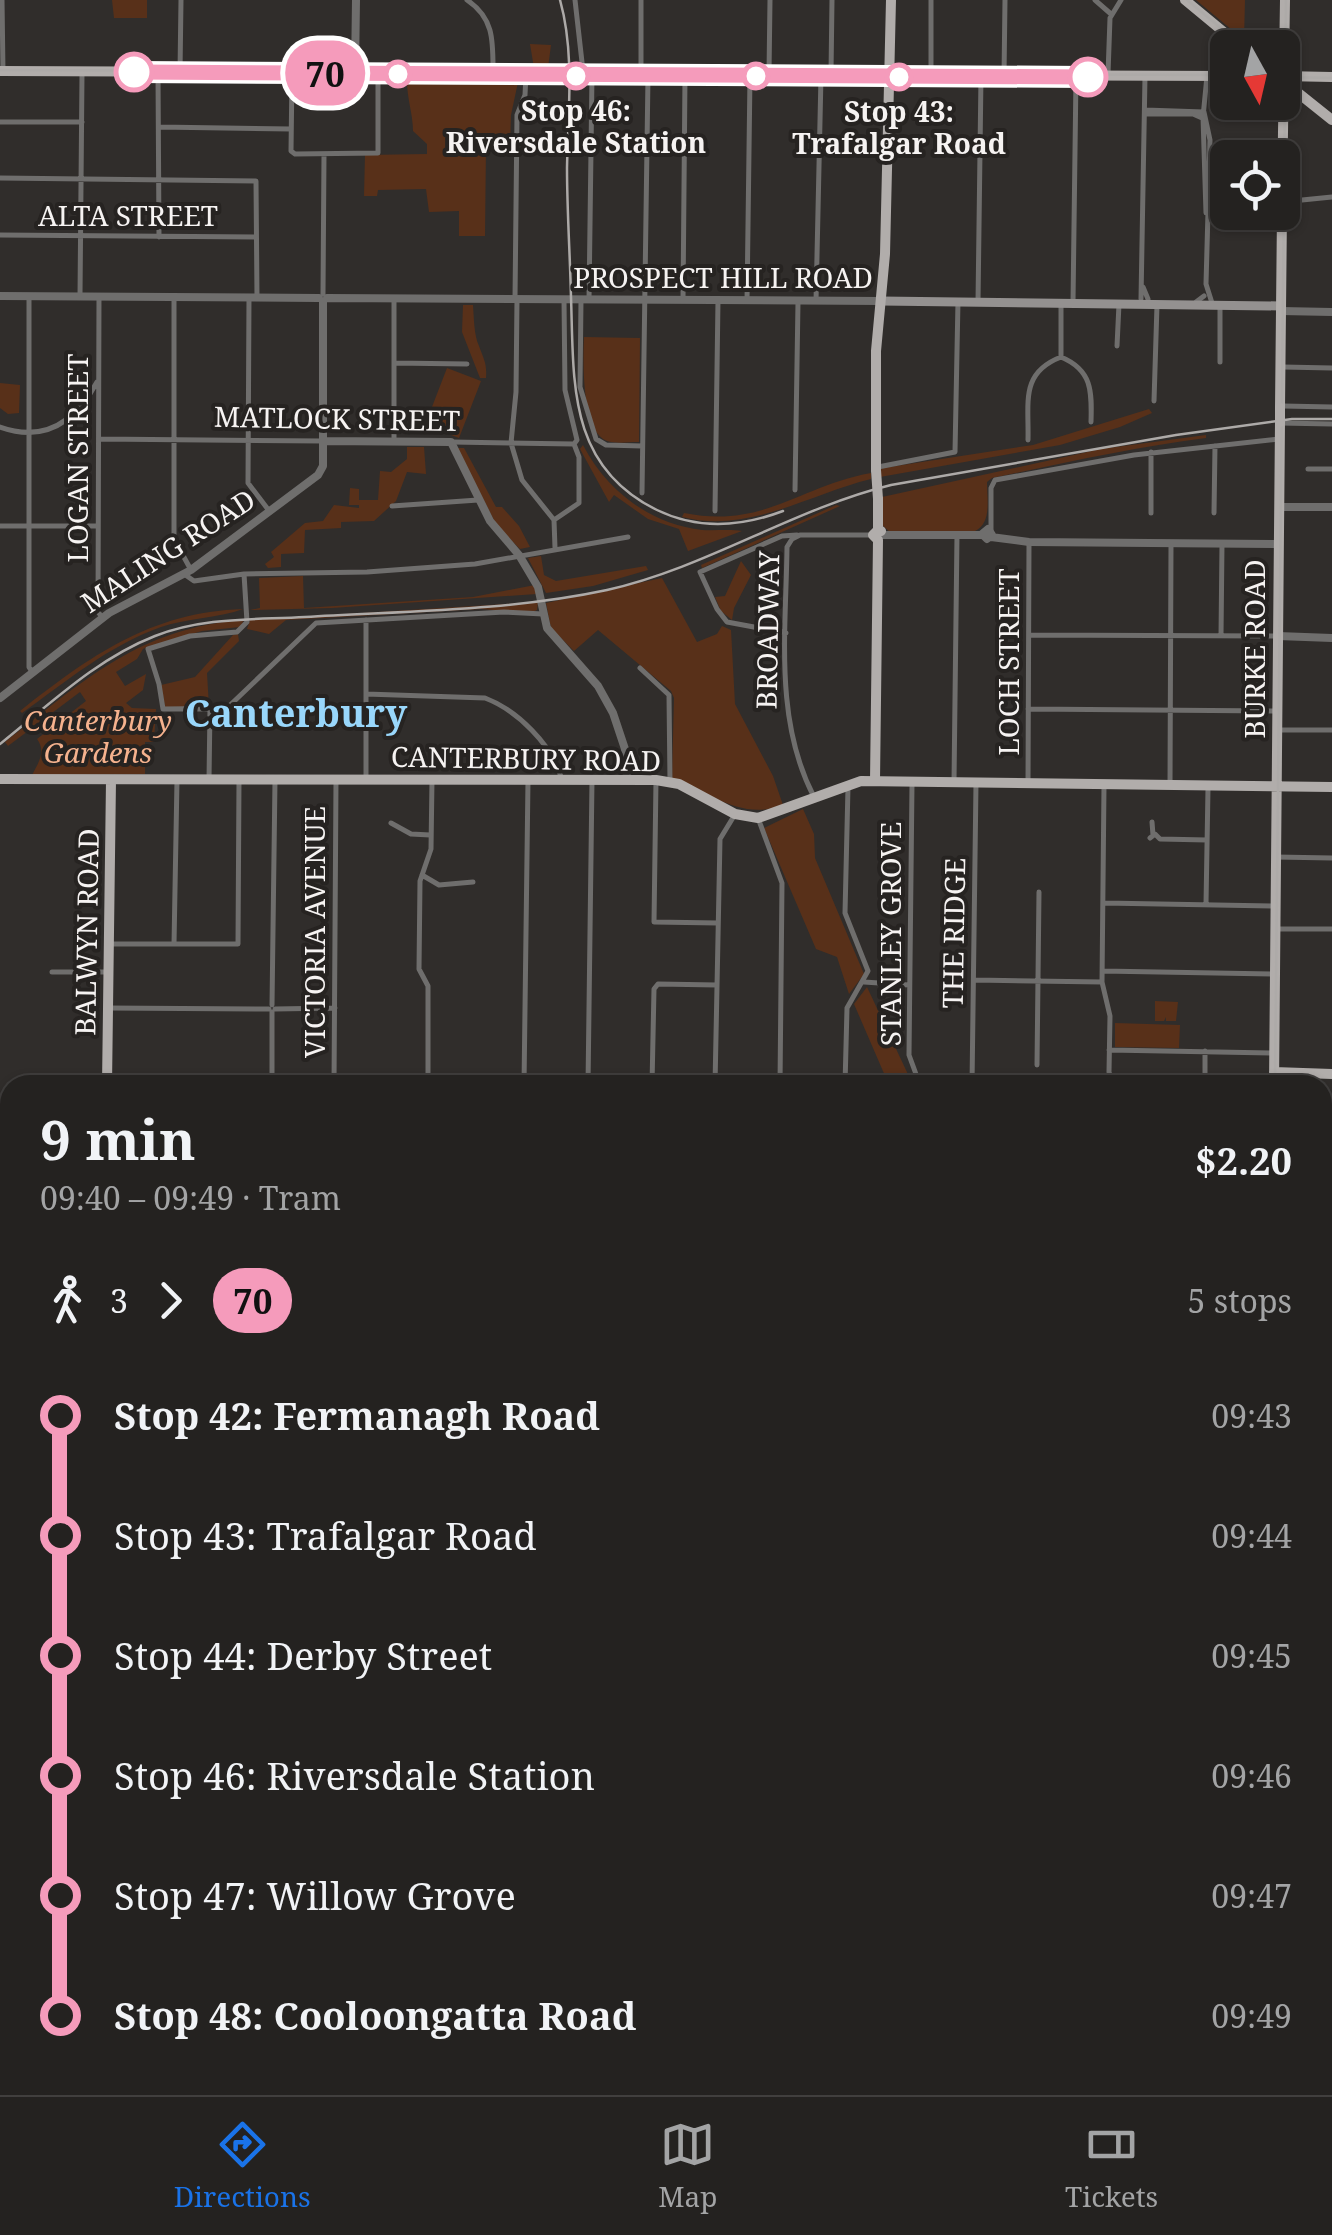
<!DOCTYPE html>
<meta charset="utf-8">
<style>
body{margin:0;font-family:"Noto Serif",serif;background:#2c2a29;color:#f1f3f6;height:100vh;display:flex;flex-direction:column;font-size:38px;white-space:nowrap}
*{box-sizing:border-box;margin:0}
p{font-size:32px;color:#a3a4a5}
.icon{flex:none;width:55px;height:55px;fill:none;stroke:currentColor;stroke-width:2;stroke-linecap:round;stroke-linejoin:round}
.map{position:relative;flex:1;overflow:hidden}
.drawer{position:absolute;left:0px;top:1075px;width:1332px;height:1020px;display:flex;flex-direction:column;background:#242220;border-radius:30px 30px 0 0;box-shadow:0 2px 8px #0004,0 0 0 2px #413f3e}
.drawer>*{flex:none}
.badge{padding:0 20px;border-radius:32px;font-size:35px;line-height:65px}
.needle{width:65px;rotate:172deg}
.controls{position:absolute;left:1210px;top:30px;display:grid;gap:20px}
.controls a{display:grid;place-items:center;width:90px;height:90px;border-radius:15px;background:#242220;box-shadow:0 2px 8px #0004,0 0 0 2px #413f3e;font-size:50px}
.map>.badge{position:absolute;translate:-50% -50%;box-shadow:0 0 0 5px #fff}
.legs{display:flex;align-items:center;gap:15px;height:110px;padding:0 40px;font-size:32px}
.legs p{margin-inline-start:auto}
.summary{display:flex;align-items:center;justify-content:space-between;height:170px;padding:0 40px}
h1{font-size:55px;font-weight:700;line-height:75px}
ul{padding:0 40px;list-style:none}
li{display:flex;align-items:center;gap:35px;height:120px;font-size:38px}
li i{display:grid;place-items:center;width:15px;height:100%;margin:0 12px;background:currentColor}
li i::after{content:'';width:25px;height:25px;margin:-12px;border:8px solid;border-radius:50%;background:#242220}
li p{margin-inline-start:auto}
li:first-child i{background:linear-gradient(#0000 50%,currentColor 0)}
li:last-child i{background:linear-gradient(currentColor 50%,#0000 0)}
.tab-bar{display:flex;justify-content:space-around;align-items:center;height:140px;border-top:2px solid #413f3e;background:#242220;font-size:28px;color:#a3a4a5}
.tab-bar a{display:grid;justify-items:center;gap:5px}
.tab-bar .current{color:#1a73e8}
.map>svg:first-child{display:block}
</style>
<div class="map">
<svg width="1332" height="2095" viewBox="0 0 1332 2095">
<rect width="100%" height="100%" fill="#302d2b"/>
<path fill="#583019" d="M 112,0 L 147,0 L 147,18 L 114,18 Z
M 1196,0 L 1245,0 L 1244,40 Z
M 530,44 L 551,45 L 548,68 L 534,68 Z
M 407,81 L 518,82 L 511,115 L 510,146 L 486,146 L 485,236 L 459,236 L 459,211 L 429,212 L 426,189 L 378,190 L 377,196 L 364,196 L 365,155 L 427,154 L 427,144 L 413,131 C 413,114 407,99 407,81 Z
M 463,305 L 473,305 C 474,319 474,335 479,346 C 484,360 487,363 486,378 L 480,378 L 462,332 Z
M 584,337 L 640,338 L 639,442 C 629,442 616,444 607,441 C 581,432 583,359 584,337 Z
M 447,368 L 481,381 L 459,438 L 425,425 Z
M 0,383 L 20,385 L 19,413 L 8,414 L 0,408 Z
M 1149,409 L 1152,413 L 1120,427 L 1060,445 L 880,477 L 880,470 L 883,468 L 1033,445 Z
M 1206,435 L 1206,438 C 1135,447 1063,463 992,478 L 987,482 C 987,499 992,523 975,531 L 890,532 L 882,525 L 882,497 L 1101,449 Z
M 583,445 C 606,490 650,524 702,530 C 715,531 729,529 742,531 L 688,551 L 679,529 L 648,519 L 614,495 L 609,502 L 580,449 Z
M 407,447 L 424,447 L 426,474 L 407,472 L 396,501 L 374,521 L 341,522 L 341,528 L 305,530 L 304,553 L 281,554 L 281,567 L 268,568 L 265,564 L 274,557 L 271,552 L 305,523 L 323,521 L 334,505 L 359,508 L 359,505 L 349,505 L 350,488 L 359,489 L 359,500 L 378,500 L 380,471 L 391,472 L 407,459 Z
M 457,448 L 464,448 L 496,507 L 502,507 L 519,526 L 530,547 L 520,549 L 497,526 Z
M 871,473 L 871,479 C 809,494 749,534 682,517 L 684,513 C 764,529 799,486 871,473 Z
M 836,505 L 840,506 L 702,568 L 701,565 Z
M 541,556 L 544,575 L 556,581 L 646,566 L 648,570 L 593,586 L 546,593 L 528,558 Z
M 741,561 L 751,575 L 734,608 L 732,620 L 721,611 L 715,597 L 725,596 Z
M 303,576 L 304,608 L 473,597 L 535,585 L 537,594 L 332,608 L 250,610 L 260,608 L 259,578 Z
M 662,578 L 697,642 L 717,634 L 722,626 L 731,630 L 735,704 L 773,776 L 783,805 C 742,821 710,793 672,778 L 674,698 L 671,691 L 598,630 L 574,651 L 551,628 L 546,603 Z
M 538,602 L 537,610 L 530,613 L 481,609 L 286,620 L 269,634 L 247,629 L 250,620 Z
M 243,609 C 220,618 187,618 161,627 C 108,646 67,681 22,713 L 20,711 C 90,656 151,612 243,609 Z
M 244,620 L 240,627 L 202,631 L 150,646 L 143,649 L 137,659 L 116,672 L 125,686 L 146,674 L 143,690 L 126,703 L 132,708 L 156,709 L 154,742 L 145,742 L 145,774 L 32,775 C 39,762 46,751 37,739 L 86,701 L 80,692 L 8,746 L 5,742 C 83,681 141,627 244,620 Z
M 238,634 L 239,641 L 207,673 L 209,707 L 165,707 L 161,685 L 195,677 L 233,635 Z
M 803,809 L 814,834 L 815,858 L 864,974 L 849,994 L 837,957 L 816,949 L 764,828 Z
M 867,987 L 913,1085 L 889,1085 L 854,1004 Z
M 1155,1001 L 1178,1002 L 1176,1021 L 1166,1021 L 1166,1017 L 1164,1021 L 1155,1021 Z
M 1115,1023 L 1180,1025 L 1179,1048 L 1115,1047 Z"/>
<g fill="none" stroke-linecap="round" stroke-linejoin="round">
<path stroke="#6f6e6d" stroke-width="5" d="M 2,0 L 3,71
M 467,0 C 494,18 493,41 493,71
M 575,0 L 583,71
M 1095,0 L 1111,14
M 180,72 L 181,0
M 931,72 L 931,0
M 641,73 L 641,0
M 769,73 L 770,0
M 831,73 L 832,0
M 158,74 L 159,237
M 1108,74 L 1110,18 L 1121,0
M 292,75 L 291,151 L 295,154 L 378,153 L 378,73
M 1004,76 L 1005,0
M 1145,110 L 1204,112
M 1204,112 L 1210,140 L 1206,284 L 1212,303
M 1145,114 L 1193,114 L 1202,118
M 0,122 L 82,122
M 159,127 L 291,129
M 0,178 L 256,181 L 257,297
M 1282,202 L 1332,197
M 1206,213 L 1203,117 L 1207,76
M 0,235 L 256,237
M 1143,287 L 1148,299
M 323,294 L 324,155
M 80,296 L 82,74
M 99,296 L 98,612 L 102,617
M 29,297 L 29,667 L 33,673
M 174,297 L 174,539 L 191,570
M 249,297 L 248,483 L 270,512
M 515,299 L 517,115 L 525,95 L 526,74
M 517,299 L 516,392 L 511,443 L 522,480 L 554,520 L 555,548
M 1141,299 L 1145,76
M 581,300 L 580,387 L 596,439 L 606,445 L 642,446
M 589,300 L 592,75
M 683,300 L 685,76
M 747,301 L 750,76
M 816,301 L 821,76
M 978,302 L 981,76
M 1073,302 L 1076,76
M 1196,302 L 1204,296
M 1117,346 L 1119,304
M 1061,357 L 1061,305
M 1220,362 L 1220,307
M 394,363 L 467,364
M 1283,367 L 1332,368
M 1154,401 L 1157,305
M 1283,406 L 1332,407
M 1280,423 L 1332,424
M 0,427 C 45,443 76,421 97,382
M 99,439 L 323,441
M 394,440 L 394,298
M 1028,440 C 1029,402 1020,373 1061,357 C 1092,370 1092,391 1091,422
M 452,442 L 574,444
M 1151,452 L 1151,513
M 878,467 L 955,452 L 958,301
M 1308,469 L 1332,469
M 795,490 L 798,302
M 642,493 L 648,76
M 392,506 L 478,500
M 715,511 L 718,300
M 1214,513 L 1215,446
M 554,520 L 579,503 L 579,457 L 574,444 L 577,440 L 565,390 L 564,300
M 0,526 L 98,526
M 991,531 L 991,488 L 995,480 L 1134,455 L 1279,439
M 184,574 L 194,581 L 244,574 L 367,572 L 475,564 L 628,537
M 244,574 L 247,622 L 237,632 L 190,636 L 148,649 L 159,684 L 163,709 L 366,707
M 366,620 L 366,777
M 786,633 L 727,622 L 717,609 L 700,572 L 782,536 L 797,535
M 1029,635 L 1276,636
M 1221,636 L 1222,544
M 640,668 L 669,695 L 670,782
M 366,694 L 485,698 C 517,710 552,745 561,777
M 226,709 L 316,623 L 504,612 L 543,614
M 1028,709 L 1275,711
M 1280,730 L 1332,730
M 209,780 L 210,709
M 656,780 L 654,922 L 718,923
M 954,782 L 957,535
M 1028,783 L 1029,542
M 912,784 L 909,1055 L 920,1085
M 1170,785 L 1171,544
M 1104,786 L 1102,982 L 1110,1016 L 1109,1072 L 1113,1085
M 814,797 C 774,720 786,632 787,547 L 792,539 L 800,535 L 873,535
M 758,818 L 782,883 L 780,1085
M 1152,822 L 1153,835
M 391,823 L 411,834 L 430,835
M 1150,838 L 1155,834 L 1160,839 L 1207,840
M 1276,857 L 1332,858
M 422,875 L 439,885 L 473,882
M 1104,903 L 1276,906
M 1206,904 L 1208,788
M 1275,929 L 1332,929
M 110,944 L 238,944 L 239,780
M 174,944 L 177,780
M 1102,971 L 1274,974
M 52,972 L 106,972
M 975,980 L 1102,982
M 864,982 L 909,985
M 272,1005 L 275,780
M 108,1008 L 269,1009
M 275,1009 L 335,1008
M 1109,1050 L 1271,1053
M 1037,1065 L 1039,892
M 110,1080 L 272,1080
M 272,1085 L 272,1012
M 334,1085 L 336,780
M 428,1085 L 428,986 L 419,969 L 420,881 L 431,849 L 432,780
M 524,1085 L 528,780
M 588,1085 L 592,780
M 652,1085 L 654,989 L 658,984 L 717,985
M 715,1085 L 720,839 L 734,816
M 845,1085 L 847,1008 L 868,971 L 845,913 L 848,787
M 972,1085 L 976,783
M 1205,1085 L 1205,1051
M 1322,1160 L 1332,1160
M 1322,1197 L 1332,1198
M 3,1265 L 4,1169
M 7,1269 L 10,1270
M 0,1516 L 3,1274
M 1322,1675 L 1332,1678
M 0,1719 L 10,1719
M 1325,1745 L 1324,1799 L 1332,1810
M 1322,1866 L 1332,1866
M 1322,1981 L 1332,1981
M 1322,2050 L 1332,2050
M 26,2085 L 26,2095
M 105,2085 L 144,2091 L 241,2095
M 399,2095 L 399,2085
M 485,2095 L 485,2085
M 548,2095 L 549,2085
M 627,2095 L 627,2085
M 683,2095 L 683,2085
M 748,2095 L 749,2085
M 812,2095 L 813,2085
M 871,2095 L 871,2085
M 1033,2095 L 1034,2085
M 1109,2095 L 1110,2085"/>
<path stroke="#6f6e6d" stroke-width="8" d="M 355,72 L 356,0
M 0,296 L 319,298
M 327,298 L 881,301
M 1281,311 L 1332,312
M 323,441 L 451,442 L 490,521 L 519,555 L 538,587 L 547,628 L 598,686 L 613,713 L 625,749 L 627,780
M 1279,507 L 1332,507
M 988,529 L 992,535 L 987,539 L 982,534 Z
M 883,535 L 982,535
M 991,537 L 1029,542 L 1278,544
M 1278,636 L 1332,638
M 0,698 L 109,613 L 191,570 L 318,475 L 323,466 L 323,302
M 1322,1311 L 1332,1311
M 0,1795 L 10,1795
M 0,2003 L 10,2003"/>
<path stroke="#949190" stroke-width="9" d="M 881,301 L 1281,306
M 0,1169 L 10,1169"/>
<path stroke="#b1adab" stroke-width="10" d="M 1185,0 L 1243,48
M 0,71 L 1228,76
M 1282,76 L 1332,77
M 1282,80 L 1332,120
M 1282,198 L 1285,0
M 1280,408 L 1282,212
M 876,470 L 876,351 L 885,254 L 891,0
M 878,499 L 878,530 L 881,531
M 0,779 L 656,780 L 679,784 L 735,814 L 758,818 L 861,781 L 1332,787
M 875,781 L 878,540 L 873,535 L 878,530
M 1274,1072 L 1332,1074
M 107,1085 L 111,780
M 1274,1085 L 1280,422
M 0,1559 L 10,1559
M 1322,1572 L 1332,1572
M 96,2095 L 96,2085
M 1263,2095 L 1263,2085"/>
<path stroke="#adaaa8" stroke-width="2.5" d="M 1187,0 L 1245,48
M 0,70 L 1228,75
M 1282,77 L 1332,78
M 1275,1085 L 1286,0
M 0,1558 L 10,1558
M 1322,1573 L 1332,1574"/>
<path stroke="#adaaa8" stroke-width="2.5" d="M 560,0 C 575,53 568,113 567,168 C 567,211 570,254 571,297 C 574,382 567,466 657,510 C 698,530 741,527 783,511
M 0,744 C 49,705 96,659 155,636 C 204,617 253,620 305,617 C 404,611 509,611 607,590 C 706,568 793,509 891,485 L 1176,435 L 1292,419 L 1332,419"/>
<path stroke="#b1adab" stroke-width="10" d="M 1280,422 L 1280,408
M 876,470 L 878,499"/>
</g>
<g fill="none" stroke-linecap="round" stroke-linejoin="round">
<defs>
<path id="line-1" d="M 134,72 L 1088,77"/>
</defs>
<use href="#line-1" stroke="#fff" stroke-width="22"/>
<use href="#line-1" stroke="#f59bbb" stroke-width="15"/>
</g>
<g fill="#fff" stroke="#f59bbb" stroke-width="5">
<circle cx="134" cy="72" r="18"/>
<circle cx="398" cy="74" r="12"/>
<circle cx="576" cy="76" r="12"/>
<circle cx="756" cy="76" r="12"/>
<circle cx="899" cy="77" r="12"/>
<circle cx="1088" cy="77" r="18"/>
</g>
<g text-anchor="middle" stroke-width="8" stroke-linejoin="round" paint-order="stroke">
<g font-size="28" font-weight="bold" fill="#f6f3f2" stroke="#262321">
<text x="576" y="121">Stop 46:<tspan x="576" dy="32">Riversdale Station</tspan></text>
<text x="899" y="122">Stop 43:<tspan x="899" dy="32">Trafalgar Road</tspan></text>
</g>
<g font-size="28" fill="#f6f3f2" stroke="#262321">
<text x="128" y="226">ALTA STREET</text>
<text x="723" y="288">PROSPECT HILL ROAD</text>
<text transform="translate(337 419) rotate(1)" y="10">MATLOCK STREET</text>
<text transform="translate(78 458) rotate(-90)" y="10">LOGAN STREET</text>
<text transform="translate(168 551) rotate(-33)" y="10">MALING ROAD</text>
<text transform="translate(768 630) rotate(-89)" y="10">BROADWAY</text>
<text transform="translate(1255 649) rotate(-90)" y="10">BURKE ROAD</text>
<text transform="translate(1009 662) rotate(-90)" y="10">LOCH STREET</text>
<text transform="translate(526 759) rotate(1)" y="10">CANTERBURY ROAD</text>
<text transform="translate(87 932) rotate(-89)" y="10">BALWYN ROAD</text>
<text transform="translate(315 932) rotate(-90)" y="10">VICTORIA AVENUE</text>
<text transform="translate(954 933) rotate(-89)" y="10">THE RIDGE</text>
<text transform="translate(891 934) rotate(-90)" y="10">STANLEY GROVE</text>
</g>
<g font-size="28" font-style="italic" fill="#f5b28e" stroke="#262321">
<text x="98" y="731">Canterbury<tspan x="98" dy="32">Gardens</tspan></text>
</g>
<g font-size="38" font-weight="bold" fill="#99d7fb" stroke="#262321">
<text x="296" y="727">Canterbury</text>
</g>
</g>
</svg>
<div class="controls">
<a><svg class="needle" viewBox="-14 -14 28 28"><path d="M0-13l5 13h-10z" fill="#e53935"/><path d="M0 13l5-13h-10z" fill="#a3a4a5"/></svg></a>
<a><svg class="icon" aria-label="locate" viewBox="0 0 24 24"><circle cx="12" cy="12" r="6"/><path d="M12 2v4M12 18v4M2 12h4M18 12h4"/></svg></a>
</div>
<b class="badge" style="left:325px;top:73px;background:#f59bbb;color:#111">70</b>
<section class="drawer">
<div class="summary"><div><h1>9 min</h1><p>09:40 – 09:49 · Tram</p></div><b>$2.20</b></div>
<div class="legs"><svg class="icon" aria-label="walk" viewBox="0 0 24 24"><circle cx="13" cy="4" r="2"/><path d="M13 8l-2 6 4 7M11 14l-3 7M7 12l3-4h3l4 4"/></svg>3<svg class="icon" aria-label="forward" viewBox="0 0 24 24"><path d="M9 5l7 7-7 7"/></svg><b class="badge" style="background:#f59bbb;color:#111">70</b><p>5 stops</p></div>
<ul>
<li><i style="color:#f59bbb"></i><b>Stop 42: Fermanagh Road</b><p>09:43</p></li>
<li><i style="color:#f59bbb"></i><span>Stop 43: Trafalgar Road</span><p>09:44</p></li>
<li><i style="color:#f59bbb"></i><span>Stop 44: Derby Street</span><p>09:45</p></li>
<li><i style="color:#f59bbb"></i><span>Stop 46: Riversdale Station</span><p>09:46</p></li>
<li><i style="color:#f59bbb"></i><span>Stop 47: Willow Grove</span><p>09:47</p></li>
<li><i style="color:#f59bbb"></i><b>Stop 48: Cooloongatta Road</b><p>09:49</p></li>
</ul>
</section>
</div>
<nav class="tab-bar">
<a class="current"><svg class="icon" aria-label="directions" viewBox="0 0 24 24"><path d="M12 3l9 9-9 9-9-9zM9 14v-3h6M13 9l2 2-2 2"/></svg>Directions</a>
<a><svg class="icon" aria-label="map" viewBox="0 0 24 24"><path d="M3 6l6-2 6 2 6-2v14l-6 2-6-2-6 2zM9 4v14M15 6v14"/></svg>Map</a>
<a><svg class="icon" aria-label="tickets" viewBox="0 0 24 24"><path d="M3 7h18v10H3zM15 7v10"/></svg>Tickets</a>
</nav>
